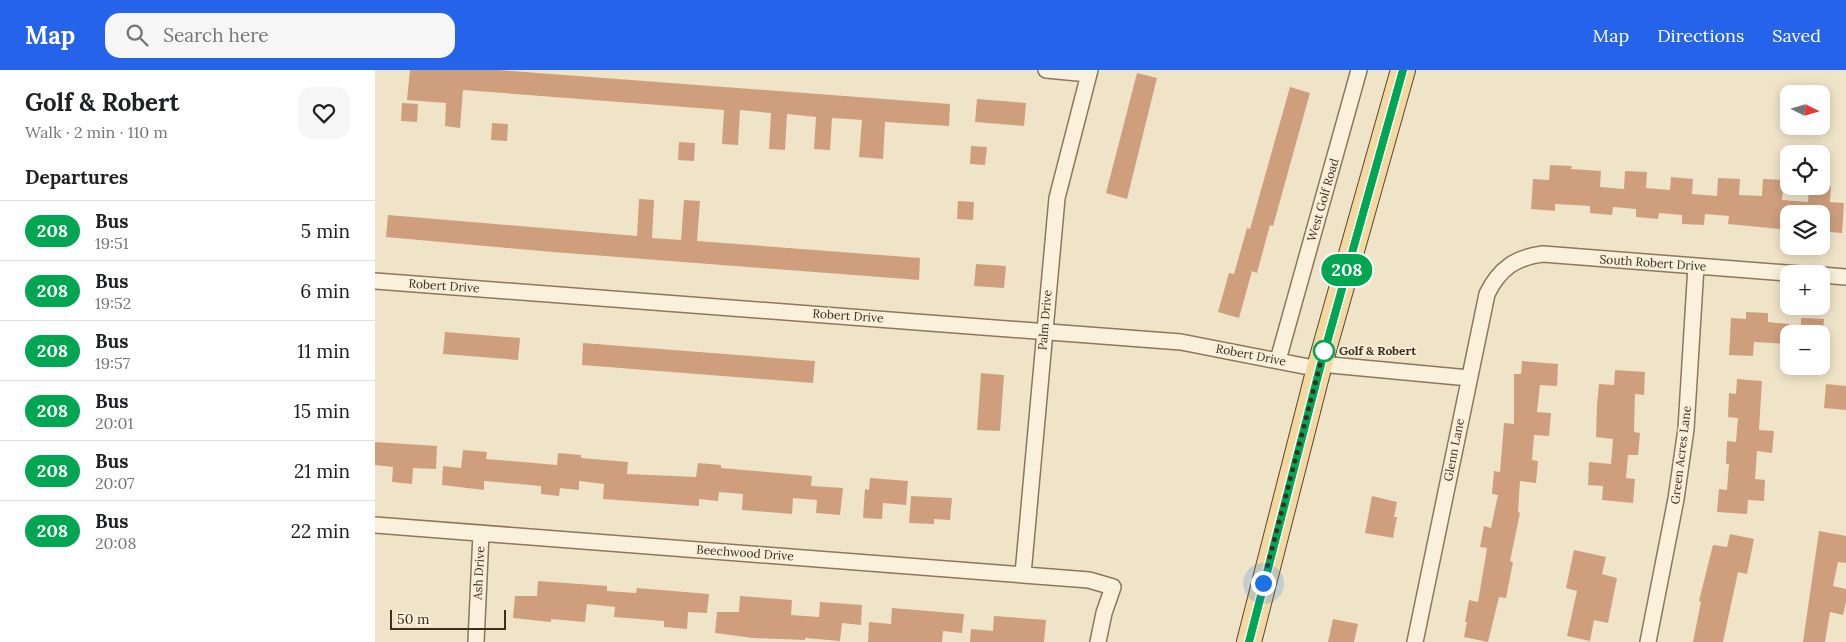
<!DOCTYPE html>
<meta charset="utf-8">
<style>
body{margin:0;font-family:Lora,serif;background:#f6f6f6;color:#202124;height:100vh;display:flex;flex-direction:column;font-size:19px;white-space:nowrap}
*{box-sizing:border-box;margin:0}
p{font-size:16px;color:#757577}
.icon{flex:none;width:28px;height:28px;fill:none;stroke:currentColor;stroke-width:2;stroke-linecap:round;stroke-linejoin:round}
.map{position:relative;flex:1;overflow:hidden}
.details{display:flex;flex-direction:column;background:#fff;width:375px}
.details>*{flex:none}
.badge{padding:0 10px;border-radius:16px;font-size:18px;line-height:32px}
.needle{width:32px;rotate:95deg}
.controls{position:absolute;left:1405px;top:15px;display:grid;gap:10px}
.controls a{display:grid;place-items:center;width:50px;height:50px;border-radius:10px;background:#fff;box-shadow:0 2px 12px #0003;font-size:25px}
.scale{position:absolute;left:15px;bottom:12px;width:116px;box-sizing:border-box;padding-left:5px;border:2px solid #3d2e20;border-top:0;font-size:14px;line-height:18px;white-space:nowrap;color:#3d2e20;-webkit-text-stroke:4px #f7eed8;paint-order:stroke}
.you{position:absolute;width:25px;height:25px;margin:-12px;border:4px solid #fff;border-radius:50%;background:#1a73e8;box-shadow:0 0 0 8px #1a73e833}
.map>.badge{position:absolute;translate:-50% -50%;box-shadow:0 0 0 2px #fff}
h2{padding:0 25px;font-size:19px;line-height:45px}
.round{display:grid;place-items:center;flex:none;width:52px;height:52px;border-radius:15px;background:#f6f6f6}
.overview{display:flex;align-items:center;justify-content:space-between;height:85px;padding:0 25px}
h1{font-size:24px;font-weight:800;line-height:38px}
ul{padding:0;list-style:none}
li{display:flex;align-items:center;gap:15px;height:60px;padding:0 25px;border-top:1px solid #e0e0e0}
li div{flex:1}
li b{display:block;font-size:19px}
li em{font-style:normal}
li .badge{min-width:55px;font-weight:700;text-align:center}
header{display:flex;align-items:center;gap:30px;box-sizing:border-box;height:70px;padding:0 25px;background:#2563eb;color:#fff}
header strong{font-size:24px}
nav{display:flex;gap:28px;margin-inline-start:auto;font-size:18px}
.search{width:350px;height:45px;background:#f6f6f6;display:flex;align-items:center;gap:12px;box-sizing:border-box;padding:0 18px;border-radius:15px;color:#757577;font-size:19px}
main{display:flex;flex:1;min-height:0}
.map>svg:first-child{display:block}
</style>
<header>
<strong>Map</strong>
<div class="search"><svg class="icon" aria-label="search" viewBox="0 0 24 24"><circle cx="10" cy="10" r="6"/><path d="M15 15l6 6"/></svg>Search here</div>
<nav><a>Map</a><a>Directions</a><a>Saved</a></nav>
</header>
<main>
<section class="details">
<div class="overview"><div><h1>Golf &amp; Robert</h1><p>Walk · 2 min · 110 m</p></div><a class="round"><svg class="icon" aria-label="heart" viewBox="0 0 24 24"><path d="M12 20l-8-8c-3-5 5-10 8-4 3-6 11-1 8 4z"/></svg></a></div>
<h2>Departures</h2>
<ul>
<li><span class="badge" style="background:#00a651;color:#fff">208</span><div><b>Bus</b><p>19:51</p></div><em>5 min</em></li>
<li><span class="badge" style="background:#00a651;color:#fff">208</span><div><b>Bus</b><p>19:52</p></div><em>6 min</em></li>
<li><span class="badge" style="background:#00a651;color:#fff">208</span><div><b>Bus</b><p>19:57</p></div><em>11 min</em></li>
<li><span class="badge" style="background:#00a651;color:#fff">208</span><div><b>Bus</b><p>20:01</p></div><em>15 min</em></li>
<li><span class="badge" style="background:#00a651;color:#fff">208</span><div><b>Bus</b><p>20:07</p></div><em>21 min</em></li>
<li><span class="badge" style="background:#00a651;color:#fff">208</span><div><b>Bus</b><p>20:08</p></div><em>22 min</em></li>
</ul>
</section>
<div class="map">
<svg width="1471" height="572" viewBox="0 0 1471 572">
<rect width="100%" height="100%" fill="#f0e4c8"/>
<path fill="#cf9f7d" d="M 35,0 L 124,0 L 575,34 L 574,56 L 510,52 L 508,89 L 484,87 L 487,50 L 457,48 L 455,80 L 439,79 L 441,47 L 412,44 L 410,80 L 394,79 L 396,43 L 365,40 L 363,75 L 347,74 L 349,40 L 88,20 L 85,58 L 70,56 L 71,33 L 32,30 Z
M 762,3 L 782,8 L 752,129 L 731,123 Z
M 915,17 L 935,23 L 898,156 L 895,155 L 882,203 L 877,201 L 864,248 L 843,242 L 854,203 L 859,204 L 872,158 L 875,159 Z
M 602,29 L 651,33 L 649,56 L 600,52 Z
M 27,33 L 43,34 L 42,52 L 26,51 Z
M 117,53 L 133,54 L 132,71 L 116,70 Z
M 304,72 L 320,73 L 319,91 L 303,90 Z
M 596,76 L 612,77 L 610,95 L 595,94 Z
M 1175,95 L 1197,96 L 1196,99 L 1226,101 L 1225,117 L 1249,119 L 1250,101 L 1272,102 L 1271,118 L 1295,120 L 1296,107 L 1318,109 L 1317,124 L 1342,126 L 1343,108 L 1365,109 L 1364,125 L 1387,126 L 1388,109 L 1409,110 L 1407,130 L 1433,132 L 1434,116 L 1456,116 L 1455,132 L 1469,133 L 1467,163 L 1446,161 L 1446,144 L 1414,144 L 1414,160 L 1353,154 L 1354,146 L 1330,144 L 1329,155 L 1307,154 L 1307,145 L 1284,143 L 1283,149 L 1261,147 L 1261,139 L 1238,137 L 1237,145 L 1215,143 L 1215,136 L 1180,134 L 1180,141 L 1156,139 L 1158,109 L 1174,110 Z
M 264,129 L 279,130 L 277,168 L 306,170 L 309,130 L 325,131 L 322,171 L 545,188 L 544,210 L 178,182 L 11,167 L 13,145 L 262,166 Z
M 583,131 L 599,132 L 598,150 L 582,149 Z
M 601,194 L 631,196 L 629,218 L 599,216 Z
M 1371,242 L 1393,243 L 1393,252 L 1414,254 L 1414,274 L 1379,272 L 1378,286 L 1354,285 L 1356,248 L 1371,249 Z
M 1426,248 L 1449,249 L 1448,264 L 1426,264 Z
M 70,262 L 145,268 L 143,290 L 68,284 Z
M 208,273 L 440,291 L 438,313 L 207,295 Z
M 1147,291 L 1183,294 L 1182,316 L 1165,315 L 1162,342 L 1176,343 L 1174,366 L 1159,365 L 1157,390 L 1163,391 L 1161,413 L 1145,411 L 1143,442 L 1145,443 L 1135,491 L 1138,492 L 1131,528 L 1124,527 L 1113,572 L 1089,567 L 1092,552 L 1090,552 L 1094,530 L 1103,532 L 1112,478 L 1105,477 L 1109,456 L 1116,458 L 1123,425 L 1117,424 L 1119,401 L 1125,402 L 1129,353 L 1139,354 L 1139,304 L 1146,304 Z
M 1240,300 L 1270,302 L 1269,325 L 1260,324 L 1259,362 L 1265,363 L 1263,385 L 1253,385 L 1251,408 L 1260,409 L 1258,433 L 1227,430 L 1228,416 L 1213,415 L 1214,392 L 1236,394 L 1238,369 L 1221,367 L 1222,335 L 1224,314 L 1239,315 Z
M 606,303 L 629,305 L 625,361 L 602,360 Z
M 1362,309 L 1387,311 L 1384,360 L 1399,361 L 1397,383 L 1382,381 L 1380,409 L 1390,410 L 1389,431 L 1373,430 L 1372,444 L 1342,442 L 1344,419 L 1352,420 L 1354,394 L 1351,394 L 1352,371 L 1361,372 L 1363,348 L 1353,347 L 1354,323 L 1361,324 Z
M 1451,314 L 1471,316 L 1471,340 L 1449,338 Z
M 0,372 L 62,376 L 61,399 L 38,398 L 37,414 L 17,412 L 18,397 L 0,395 Z
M 88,380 L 112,382 L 111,389 L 182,395 L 183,383 L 206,385 L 206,388 L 253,392 L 252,404 L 321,407 L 323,393 L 346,395 L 346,398 L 437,406 L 436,416 L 468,418 L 465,445 L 441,443 L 442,430 L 418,428 L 417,444 L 367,440 L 368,424 L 344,422 L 343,431 L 324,429 L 324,436 L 228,429 L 229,414 L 204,411 L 204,420 L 185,418 L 184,426 L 166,424 L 166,416 L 109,411 L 109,420 L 67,415 L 68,396 L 86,398 Z
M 495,408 L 533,411 L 531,435 L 508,433 L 507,449 L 488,448 L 490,419 L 494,420 Z
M 536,426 L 577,428 L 575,450 L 559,449 L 559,454 L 534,453 Z
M 997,426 L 1022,432 L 1019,447 L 1022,447 L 1018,468 L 990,463 Z
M 1444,461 L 1471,466 L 1471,493 L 1463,492 L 1458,516 L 1471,519 L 1471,532 L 1468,545 L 1455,542 L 1450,572 L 1428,572 Z
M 1355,464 L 1379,469 L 1372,504 L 1363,502 L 1348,572 L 1318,572 L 1326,532 L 1324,531 L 1338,475 L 1352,477 Z
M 1199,480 L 1231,487 L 1227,504 L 1242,508 L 1233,553 L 1219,550 L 1215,571 L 1192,566 L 1202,521 L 1191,518 Z
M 163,511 L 232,516 L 232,521 L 261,523 L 262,518 L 334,524 L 332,543 L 313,542 L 312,559 L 289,557 L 289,551 L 239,547 L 240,537 L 212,534 L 210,552 L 176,549 L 176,552 L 138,548 L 140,526 L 162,526 Z
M 365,526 L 417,530 L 416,545 L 444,547 L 445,532 L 487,535 L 486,555 L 467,553 L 465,571 L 430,568 L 430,570 L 378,568 L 340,563 L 342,542 L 364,542 Z
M 517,538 L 589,544 L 587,563 L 568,561 L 567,572 L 493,572 L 494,552 L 516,554 Z
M 619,546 L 671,550 L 669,572 L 595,572 L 596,559 L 618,561 Z
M 958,549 L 983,554 L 979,572 L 953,572 Z"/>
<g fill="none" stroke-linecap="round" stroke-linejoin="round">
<defs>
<path id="street" d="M 671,0 L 714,4
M 1446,205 L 1471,207
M 0,211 L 806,272 L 944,299
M 903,290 L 984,0
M 945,294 L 1094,308
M 0,455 L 714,510 L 738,517 L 729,543 L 723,572
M 648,504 L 682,128 L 715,0
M 101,572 L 106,463
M 1040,572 L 1112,224 C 1124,199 1141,187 1168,184 L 1424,204
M 1273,572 L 1301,429 L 1311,359 L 1321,196"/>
<path id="primary" d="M 874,572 L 945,294 L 1028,0"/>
</defs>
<use href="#street" stroke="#8d765c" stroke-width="18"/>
<use href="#primary" stroke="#5b4430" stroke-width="26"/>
<use href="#street" stroke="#faf1dc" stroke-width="15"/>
<use href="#primary" stroke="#f3d9a0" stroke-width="24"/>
</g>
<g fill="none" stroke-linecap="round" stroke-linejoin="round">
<defs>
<path id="line" d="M 874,572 L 946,294 L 1028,0"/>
</defs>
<use href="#line" stroke="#fff" stroke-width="11"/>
<use href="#line" stroke="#00a651" stroke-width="8"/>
<path stroke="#3d2e20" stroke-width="5" stroke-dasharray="0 9" d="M 888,513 L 950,276 L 949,281"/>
</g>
<circle fill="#fff" stroke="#00a651" stroke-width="2.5" cx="949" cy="281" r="10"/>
<g text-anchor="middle" stroke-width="4" stroke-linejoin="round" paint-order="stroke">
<g font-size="12" fill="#3d2e20" stroke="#f7eed8">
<text transform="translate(948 130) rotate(-74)" y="4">West Golf Road</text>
<text transform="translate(1278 193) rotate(4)" y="4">South Robert Drive</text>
<text transform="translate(69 216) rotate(4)" y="4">Robert Drive</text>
<text transform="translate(473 246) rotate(4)" y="4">Robert Drive</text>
<text transform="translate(670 250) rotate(-85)" y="4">Palm Drive</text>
<text transform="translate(876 285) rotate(11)" y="4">Robert Drive</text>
<text transform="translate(1079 380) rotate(-79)" y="4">Glenn Lane</text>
<text transform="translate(1306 385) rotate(-83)" y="4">Green Acres Lane</text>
<text transform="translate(370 483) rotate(4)" y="4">Beechwood Drive</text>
<text transform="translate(104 503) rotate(-87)" y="4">Ash Drive</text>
</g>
<g font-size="12" font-weight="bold" fill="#3d2e20" stroke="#f7eed8" text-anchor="start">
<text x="964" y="285">Golf &amp; Robert</text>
</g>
</g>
</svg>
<div class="controls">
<a><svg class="needle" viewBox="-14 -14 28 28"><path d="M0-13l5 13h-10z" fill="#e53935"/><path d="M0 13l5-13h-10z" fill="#757577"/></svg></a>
<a><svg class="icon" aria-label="locate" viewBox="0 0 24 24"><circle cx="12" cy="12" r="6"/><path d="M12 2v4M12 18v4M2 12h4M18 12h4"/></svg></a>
<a><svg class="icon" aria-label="layers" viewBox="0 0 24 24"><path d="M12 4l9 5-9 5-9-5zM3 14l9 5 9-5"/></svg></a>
<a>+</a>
<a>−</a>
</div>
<div class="scale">50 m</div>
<div class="you" style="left:888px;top:513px"></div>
<b class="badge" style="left:972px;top:200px;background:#00a651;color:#fff">208</b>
</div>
</main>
